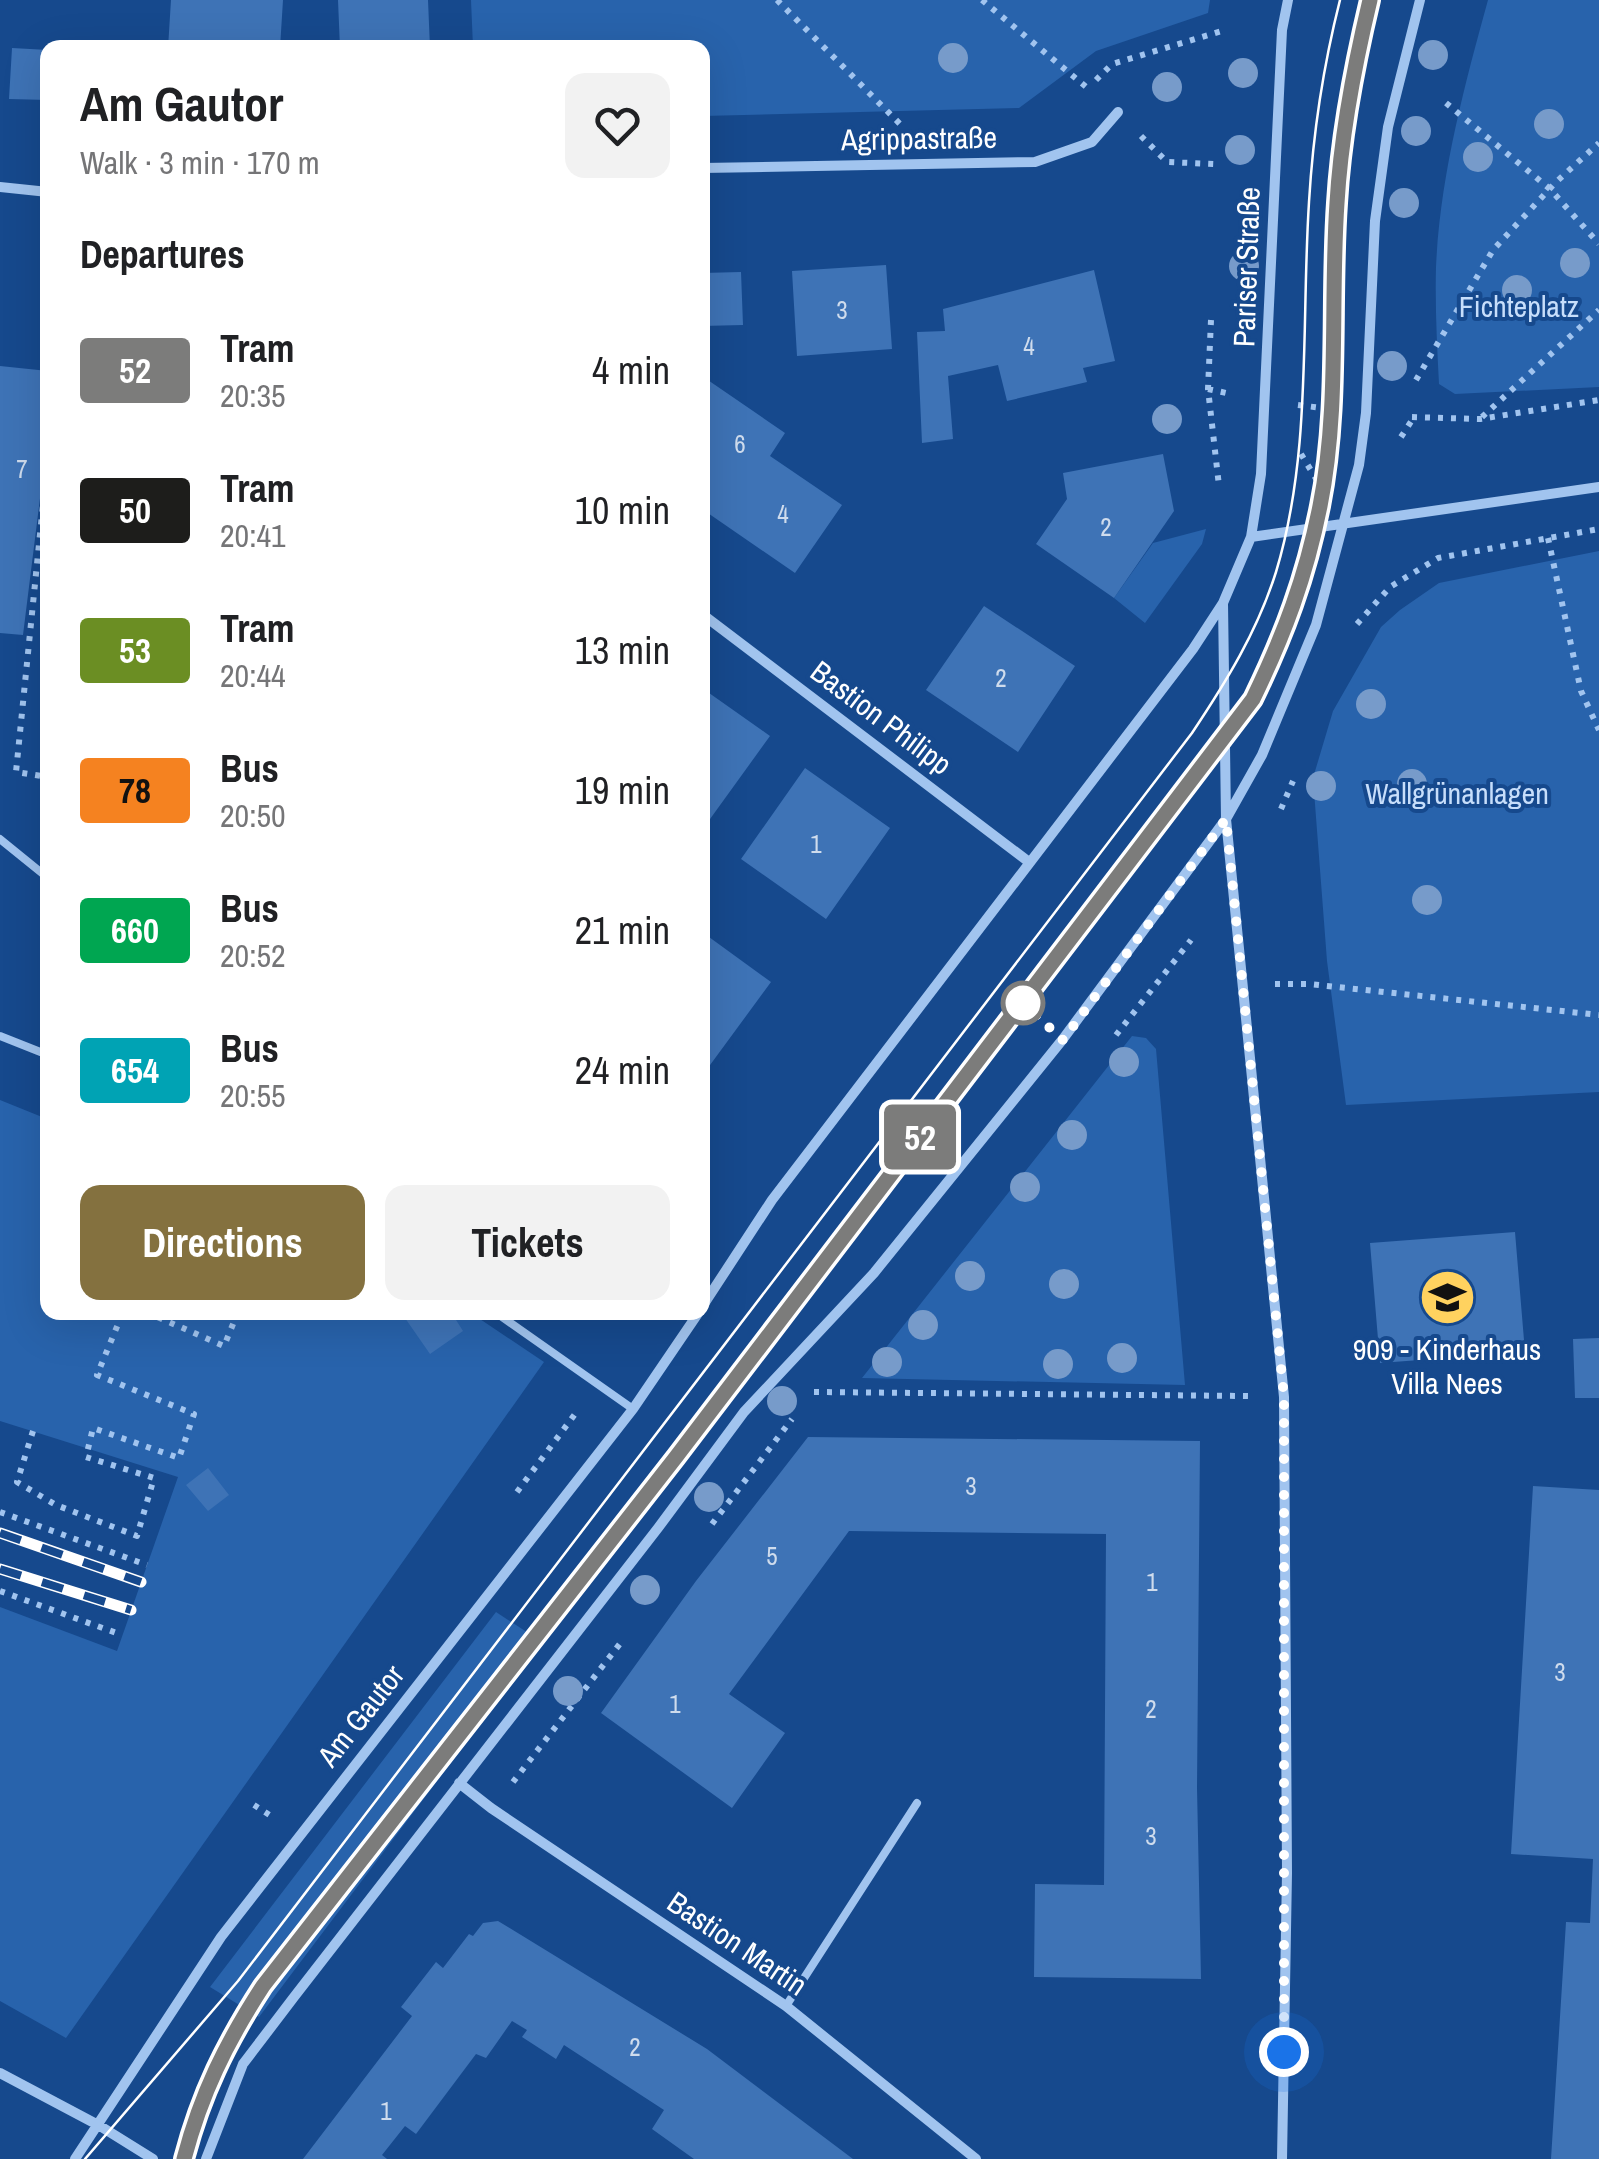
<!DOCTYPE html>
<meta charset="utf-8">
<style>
body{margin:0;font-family:"Archivo Narrow",sans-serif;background:#f2f2f2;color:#202124;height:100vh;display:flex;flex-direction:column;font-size:38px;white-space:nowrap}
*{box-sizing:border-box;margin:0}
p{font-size:32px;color:#757577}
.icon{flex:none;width:55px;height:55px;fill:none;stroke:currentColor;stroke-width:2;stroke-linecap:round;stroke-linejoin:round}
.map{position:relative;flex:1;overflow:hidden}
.details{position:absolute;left:40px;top:40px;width:670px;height:1280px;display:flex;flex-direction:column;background:#fff;border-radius:20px;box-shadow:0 10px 40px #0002}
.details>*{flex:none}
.badge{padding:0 20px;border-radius:8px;font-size:35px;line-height:65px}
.you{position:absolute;width:50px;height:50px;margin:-25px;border:8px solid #fff;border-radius:50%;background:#1a73e8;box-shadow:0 0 0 15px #1a73e833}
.map>.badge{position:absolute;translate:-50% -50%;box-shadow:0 0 0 5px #fff}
h2{padding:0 40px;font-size:38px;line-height:90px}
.round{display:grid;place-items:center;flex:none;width:105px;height:105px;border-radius:20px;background:#f2f2f2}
.overview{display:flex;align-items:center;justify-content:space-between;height:170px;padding:0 40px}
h1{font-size:48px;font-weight:800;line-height:75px}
.cta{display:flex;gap:20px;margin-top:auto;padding:20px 40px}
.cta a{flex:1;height:115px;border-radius:20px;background:#84713f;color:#fff;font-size:40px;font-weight:800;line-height:115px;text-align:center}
.cta a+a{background:#f2f2f2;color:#202124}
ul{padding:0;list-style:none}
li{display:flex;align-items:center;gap:30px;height:140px;padding:0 40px}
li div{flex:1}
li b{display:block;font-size:38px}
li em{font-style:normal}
li .badge{min-width:110px;font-weight:700;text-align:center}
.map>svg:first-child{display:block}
</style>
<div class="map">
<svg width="1599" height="2159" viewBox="0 0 1599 2159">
<rect width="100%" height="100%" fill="#16498d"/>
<path fill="#2863ac" d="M 471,0 L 1210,0 L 1208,13 L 1096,51 L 1019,108 L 703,116 L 702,48 L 473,47 Z
M 1488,0 L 1599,0 L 1599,387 L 1455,394 L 1439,384 C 1437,345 1435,306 1436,267 C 1440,177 1464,87 1488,0 Z
M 1206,529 L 1202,544 L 1145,623 L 1114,598 L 1153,543 Z
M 1599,551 L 1599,1092 L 1346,1105 L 1327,961 L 1313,778 L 1333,711 L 1381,627 L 1400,610 L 1439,583 Z
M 1132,1036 L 1146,1038 L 1156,1049 L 1185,1385 L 862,1378 Z
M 0,1100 L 47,1119 L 48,1312 L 471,1313 L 544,1362 L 66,2038 L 0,2001 L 0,1607 L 117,1651 L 178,1477 L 0,1421 Z
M 496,1612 L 542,1642 L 259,2017 L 210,1987 Z"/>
<path fill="#3e73b6" d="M 171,0 L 283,0 L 280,48 L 168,48 Z
M 338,0 L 428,0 L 430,48 L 340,48 Z
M 12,48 L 48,50 L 48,100 L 9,99 Z
M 886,265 L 892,349 L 797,356 L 792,271 Z
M 1094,270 L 1115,361 L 1083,368 L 1087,382 L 1007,401 L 998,365 L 948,376 L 953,439 L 922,443 L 917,332 L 945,331 L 943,309 Z
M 741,272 L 743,325 L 702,326 L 702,273 Z
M 0,366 L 48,371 L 48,434 L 23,635 L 0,633 Z
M 702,376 L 785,433 L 770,456 L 842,505 L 795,573 L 702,509 Z
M 1163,454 L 1174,511 L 1114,598 L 1036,544 L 1067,499 L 1063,473 Z
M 984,606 L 1075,666 L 1018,752 L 926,690 Z
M 702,688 L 770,736 L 705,826 L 702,824 Z
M 805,768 L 890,828 L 826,919 L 741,859 Z
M 709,937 L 771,982 L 702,1076 L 702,945 Z
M 1515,1232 L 1525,1352 L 1380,1363 L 1370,1243 Z
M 413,1312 L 451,1312 L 463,1331 L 430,1354 L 405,1318 Z
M 1599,1338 L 1599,1398 L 1575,1398 L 1573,1339 Z
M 808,1437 L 1200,1441 L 1197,1788 L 1201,1979 L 1034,1977 L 1035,1884 L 1104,1885 L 1106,1534 L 849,1531 L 729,1694 L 785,1733 L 732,1808 L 601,1713 L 696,1581 Z
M 208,1468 L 229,1495 L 208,1511 L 186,1485 Z
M 1533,1486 L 1599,1490 L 1599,2159 L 1551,2159 L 1566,1922 L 1590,1923 L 1593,1859 L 1511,1854 Z
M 498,1921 L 707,2049 L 853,2159 L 694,2159 L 652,2129 L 664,2110 L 564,2045 L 556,2059 L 522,2037 L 527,2030 L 512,2021 L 486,2058 L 476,2054 L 416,2134 L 405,2126 L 382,2155 L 387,2159 L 303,2159 L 412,2016 L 401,2007 L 436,1962 L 443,1968 L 469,1934 L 473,1936 L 483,1923 Z"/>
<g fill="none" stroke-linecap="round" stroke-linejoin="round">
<path stroke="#a1c4ef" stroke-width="6" stroke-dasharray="5 8" stroke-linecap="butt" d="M 777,0 L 903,127
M 982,0 L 1091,91
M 1096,80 L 1112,64 L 1222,31
M 1446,103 L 1550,189 L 1599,244
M 1141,136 L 1167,162 L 1214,164
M 1211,320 L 1208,389 L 1219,486
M 1416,380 L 1493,250 L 1555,183 L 1599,143
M 1208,389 L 1231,394
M 1298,405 L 1330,409
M 1412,417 L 1480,419 L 1599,400
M 1482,417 L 1599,310
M 1401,437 L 1414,417
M 1301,454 L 1318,482
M 48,455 L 16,772 L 48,777
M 1548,538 L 1581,691 L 1599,730
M 1357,624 L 1390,587 L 1438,558 L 1599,529
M 1281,809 L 1293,781
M 1275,984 L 1309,984 L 1599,1015
M 1116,1035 L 1191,940
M 146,1312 L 224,1346 L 238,1312
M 814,1392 L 1248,1396
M 33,1431 L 17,1482 L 56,1505 L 137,1536 L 154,1478 L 86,1457 L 93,1428 L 179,1458 L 194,1414 L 97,1375 L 123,1312
M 517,1492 L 578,1410
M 0,1512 L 147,1565
M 712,1524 L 792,1419
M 0,1591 L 122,1635
M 513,1782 L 622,1641
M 254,1805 L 271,1816"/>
<path stroke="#a1c4ef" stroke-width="8" d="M 0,839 L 48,878
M 0,1036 L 48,1055
M 495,1312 L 633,1409
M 786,2006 L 917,1803"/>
<path stroke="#a1c4ef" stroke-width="10" d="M 702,168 L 1035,162 L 1092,142 L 1118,112
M 0,187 L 48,192
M 1251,537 L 1599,487
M 1223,603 L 1226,819 L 1284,1397 L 1287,1873 L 1282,2159
M 702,614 L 1029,862
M 702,1307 L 772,1200 L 1193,649 L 1223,603 L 1251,537 L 1261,474 L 1282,30 L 1288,0
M 459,1783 L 491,1808 L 786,2006 L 976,2159
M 0,2073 L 100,2126 L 153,2159
M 75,2159 L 221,1937 L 633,1409 L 699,1312
M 206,2159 L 243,2064 L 294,1997 L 658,1528 L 744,1412 L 874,1273 L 1063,1039 L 1226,819 L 1262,755 L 1316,625 L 1359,465 L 1366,413 L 1375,221 L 1388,127 L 1420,0"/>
<path stroke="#fff" stroke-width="2.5" d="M 85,2159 L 238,1981 L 1192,733 C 1226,682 1257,632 1276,572 C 1312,453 1301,326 1309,202 C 1313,134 1323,67 1340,0
M 184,2159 C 201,2095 227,2041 263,1987 L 631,1515 L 1253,699 C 1270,663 1288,626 1301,588 C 1342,465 1329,330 1337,203 C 1342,134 1353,67 1369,0"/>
<defs>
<path id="rail" d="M 0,1533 L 141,1582
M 0,1569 L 131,1610"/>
</defs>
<use href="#rail" stroke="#fff" stroke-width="11"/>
<use href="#rail" stroke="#16498d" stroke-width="8" stroke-dasharray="22" stroke-linecap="butt"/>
</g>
<g fill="#779bca">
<circle cx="1433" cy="55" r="15"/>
<circle cx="953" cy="58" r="15"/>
<circle cx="1243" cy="73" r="15"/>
<circle cx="1167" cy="87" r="15"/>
<circle cx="1549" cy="124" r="15"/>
<circle cx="1416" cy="131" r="15"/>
<circle cx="1240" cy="150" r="15"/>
<circle cx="1478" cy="157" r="15"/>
<circle cx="1404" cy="203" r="15"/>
<circle cx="1575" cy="263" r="15"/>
<circle cx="1244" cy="266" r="15"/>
<circle cx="1517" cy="290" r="15"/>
<circle cx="1392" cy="366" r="15"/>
<circle cx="1167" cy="419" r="15"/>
<circle cx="1371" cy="704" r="15"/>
<circle cx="1412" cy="784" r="15"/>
<circle cx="1321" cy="786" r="15"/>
<circle cx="1427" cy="900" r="15"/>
<circle cx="1124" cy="1062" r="15"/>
<circle cx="1072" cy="1135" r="15"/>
<circle cx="1025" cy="1187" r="15"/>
<circle cx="970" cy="1276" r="15"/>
<circle cx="1064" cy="1284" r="15"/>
<circle cx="923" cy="1325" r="15"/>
<circle cx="1122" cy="1358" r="15"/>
<circle cx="887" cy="1362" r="15"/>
<circle cx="1058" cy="1364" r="15"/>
<circle cx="782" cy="1401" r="15"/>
<circle cx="709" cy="1497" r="15"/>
<circle cx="645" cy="1590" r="15"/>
<circle cx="568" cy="1691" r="15"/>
</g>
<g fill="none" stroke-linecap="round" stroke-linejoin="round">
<defs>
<path id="line" d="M 184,2159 C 201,2094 226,2043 263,1986 L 676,1457 L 1253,699 C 1284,635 1306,577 1320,506 C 1340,407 1330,303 1337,203 C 1341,134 1354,67 1370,0"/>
</defs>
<use href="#line" stroke="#fff" stroke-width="22"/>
<use href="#line" stroke="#7c7c7b" stroke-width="15"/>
<path stroke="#fff" stroke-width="10" stroke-dasharray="0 18" d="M 1023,1003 L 1063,1040 L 1226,819 L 1284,1397 L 1284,2052"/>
</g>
<defs>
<symbol id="school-disc" viewBox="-11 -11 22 22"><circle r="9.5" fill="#ffd25f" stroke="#16498d"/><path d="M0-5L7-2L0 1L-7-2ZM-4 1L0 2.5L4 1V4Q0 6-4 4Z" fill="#111"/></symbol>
</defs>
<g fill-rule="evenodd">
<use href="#school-disc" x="1416" y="1266" width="63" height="63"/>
</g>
<circle fill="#fff" stroke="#7c7c7b" stroke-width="5" cx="1023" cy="1003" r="20"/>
<g text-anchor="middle" stroke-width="8" stroke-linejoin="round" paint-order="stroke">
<g font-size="25" fill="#cfdced">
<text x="842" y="319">3</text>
<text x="1029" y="355">4</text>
<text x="740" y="453">6</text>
<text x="22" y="478">7</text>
<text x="783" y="523">4</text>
<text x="1106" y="536">2</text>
<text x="1001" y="687">2</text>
<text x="816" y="853">1</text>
<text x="971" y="1495">3</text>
<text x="772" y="1565">5</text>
<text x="1152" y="1591">1</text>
<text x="1560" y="1681">3</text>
<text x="675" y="1713">1</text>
<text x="1151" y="1718">2</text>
<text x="1151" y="1845">3</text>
<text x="635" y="2056">2</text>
<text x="386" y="2120">1</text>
</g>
<g font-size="30" fill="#fff" stroke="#16498d">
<text transform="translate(919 139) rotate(-1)" y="10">Agrippastraße</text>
<text transform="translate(1247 267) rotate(-88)" y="10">Pariser Straße</text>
<text transform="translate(881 718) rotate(37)" y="10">Bastion Philipp</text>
<text transform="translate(361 1716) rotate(-52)" y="10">Am Gautor</text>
<text transform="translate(737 1944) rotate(34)" y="10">Bastion Martin</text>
</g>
<g font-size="30" fill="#c7defb" stroke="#16498d">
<text x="1519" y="317">Fichteplatz</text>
<text x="1457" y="804">Wallgrünanlagen</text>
</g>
<g font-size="30" fill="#fff" stroke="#16498d">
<text x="1447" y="1360">909 - Kinderhaus<tspan x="1447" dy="34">Villa Nees</tspan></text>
</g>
</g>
</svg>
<div class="you" style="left:1284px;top:2052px"></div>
<b class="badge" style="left:920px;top:1137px;background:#7c7c7b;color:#fff">52</b>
<section class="details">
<div class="overview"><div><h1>Am Gautor</h1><p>Walk · 3 min · 170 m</p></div><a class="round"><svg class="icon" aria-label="heart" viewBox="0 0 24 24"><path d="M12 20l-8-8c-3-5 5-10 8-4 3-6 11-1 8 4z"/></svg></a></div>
<h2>Departures</h2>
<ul>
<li><span class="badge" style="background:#7c7c7b;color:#fff">52</span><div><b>Tram</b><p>20:35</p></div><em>4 min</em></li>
<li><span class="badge" style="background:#1d1d1b;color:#fff">50</span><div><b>Tram</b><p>20:41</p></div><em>10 min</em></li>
<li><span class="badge" style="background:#6b8e23;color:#fff">53</span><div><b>Tram</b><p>20:44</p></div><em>13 min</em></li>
<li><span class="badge" style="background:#f58220;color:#111">78</span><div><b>Bus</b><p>20:50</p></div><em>19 min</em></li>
<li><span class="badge" style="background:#00a651;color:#fff">660</span><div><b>Bus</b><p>20:52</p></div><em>21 min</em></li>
<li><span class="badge" style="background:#00a3b4;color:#fff">654</span><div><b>Bus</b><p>20:55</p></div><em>24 min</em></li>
</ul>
<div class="cta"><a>Directions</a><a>Tickets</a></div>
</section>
</div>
